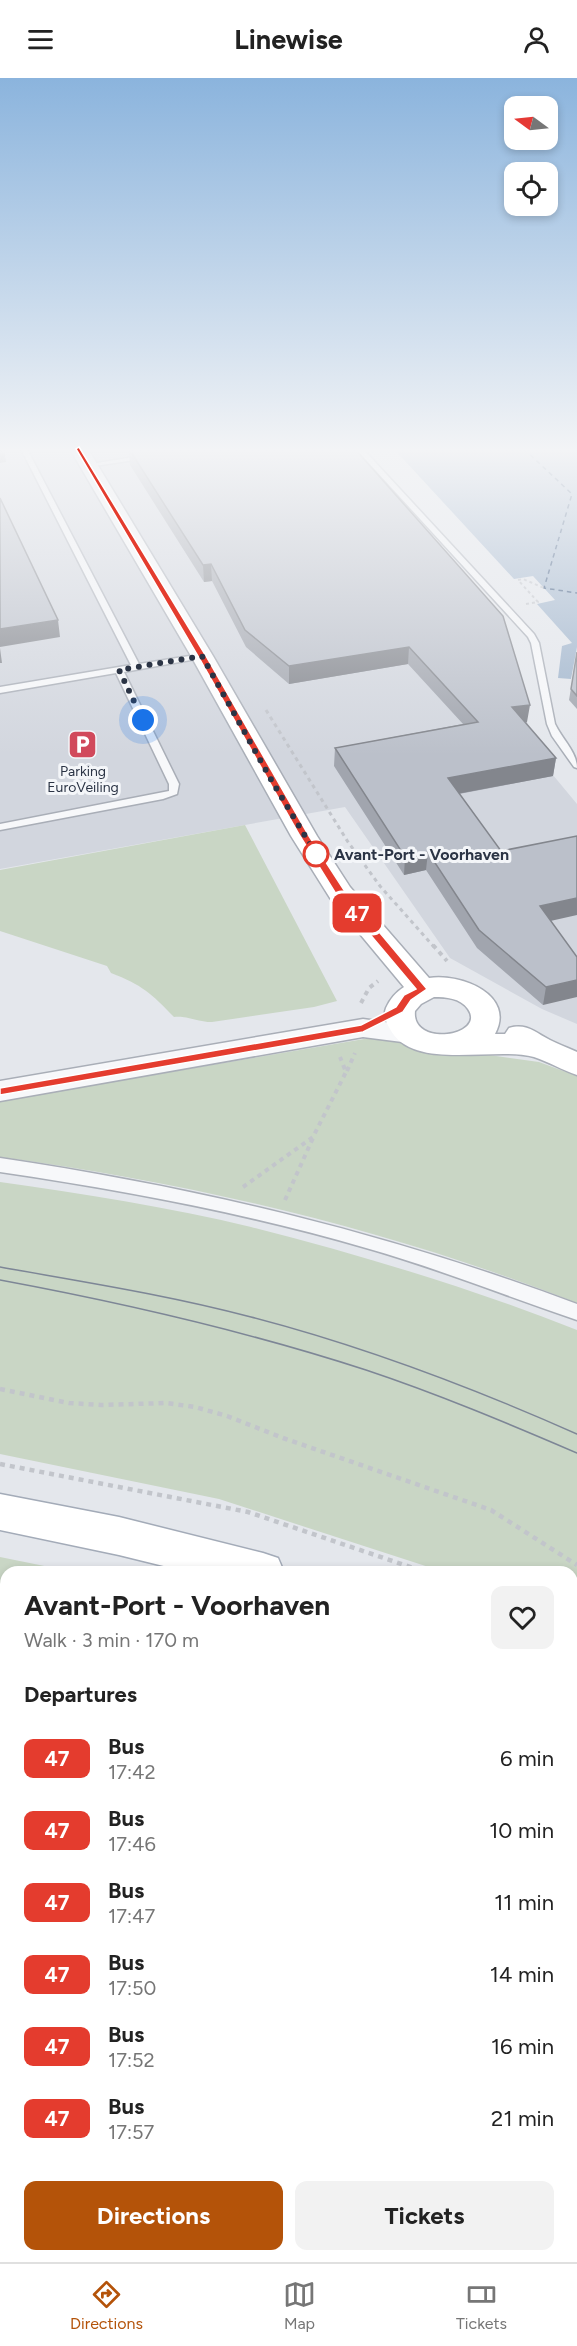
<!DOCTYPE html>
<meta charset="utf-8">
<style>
body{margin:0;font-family:Figtree,sans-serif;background:#f2f2f2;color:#222;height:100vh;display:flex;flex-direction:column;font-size:22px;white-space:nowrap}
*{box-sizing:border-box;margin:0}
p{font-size:20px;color:#767676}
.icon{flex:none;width:33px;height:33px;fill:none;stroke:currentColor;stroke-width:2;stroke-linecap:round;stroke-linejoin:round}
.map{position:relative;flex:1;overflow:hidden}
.sheet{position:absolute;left:0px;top:1488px;width:578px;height:696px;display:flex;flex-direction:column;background:#fff;border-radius:18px 18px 0 0;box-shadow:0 3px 9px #0003}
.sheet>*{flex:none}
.badge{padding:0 12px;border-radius:9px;font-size:21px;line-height:39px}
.needle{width:39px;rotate:285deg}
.fabs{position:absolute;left:504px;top:18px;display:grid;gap:12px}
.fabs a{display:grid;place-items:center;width:54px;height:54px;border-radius:12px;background:#fff;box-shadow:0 3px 9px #0003;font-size:30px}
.you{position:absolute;width:30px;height:30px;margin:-15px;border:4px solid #fff;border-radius:50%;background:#1a73e8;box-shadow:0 0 0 9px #1a73e833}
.map>.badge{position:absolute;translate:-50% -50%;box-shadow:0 0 0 3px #fff}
h2{padding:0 24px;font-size:22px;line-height:54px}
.round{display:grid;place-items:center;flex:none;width:63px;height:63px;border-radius:12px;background:#f2f2f2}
.head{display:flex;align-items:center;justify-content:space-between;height:102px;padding:0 24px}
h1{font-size:28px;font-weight:700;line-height:45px}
.action{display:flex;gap:12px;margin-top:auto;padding:12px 24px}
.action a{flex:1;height:69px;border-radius:12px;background:#b45309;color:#fff;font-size:24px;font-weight:700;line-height:69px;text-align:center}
.action a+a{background:#f2f2f2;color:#222}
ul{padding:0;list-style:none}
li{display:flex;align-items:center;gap:18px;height:72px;padding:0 24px}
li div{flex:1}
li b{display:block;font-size:22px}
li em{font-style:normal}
li .badge{min-width:66px;font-weight:700;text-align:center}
header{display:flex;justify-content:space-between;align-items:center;height:78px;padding:0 24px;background:#fff;font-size:27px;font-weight:700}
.tabs{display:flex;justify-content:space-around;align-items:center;height:84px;border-top:2px solid #e0e0e0;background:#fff;font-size:16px;color:#767676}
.tabs a{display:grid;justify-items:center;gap:3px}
.tabs .current{color:#b45309}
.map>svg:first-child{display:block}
</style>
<header><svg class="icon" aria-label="menu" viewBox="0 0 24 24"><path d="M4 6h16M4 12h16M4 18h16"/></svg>Linewise<svg class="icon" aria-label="person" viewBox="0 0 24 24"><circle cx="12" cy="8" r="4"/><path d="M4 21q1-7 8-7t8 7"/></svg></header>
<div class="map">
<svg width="577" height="2184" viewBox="0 0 577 2184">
<rect width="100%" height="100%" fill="#e4e7ec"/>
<path fill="#d2d6de" d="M 0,371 L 341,371 L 527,644 L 543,685 L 577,726 L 577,946 L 542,931 L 450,880 L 345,729 L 0,791 Z"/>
<path fill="#c9d6c5" d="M 245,747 L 337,923 L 314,929 L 212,944 C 199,944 185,937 174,939 C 151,915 142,907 111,895 L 107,888 L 0,853 L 0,792 Z
M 370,960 L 401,962 L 437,976 L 489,977 L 539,984 L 577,998 L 577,1225 C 391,1152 198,1106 0,1079 L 0,1023 Z
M 0,1104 C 84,1116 169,1129 251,1149 C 361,1177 471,1210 577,1252 L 577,1545 L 572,1543 L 572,1494 L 444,1494 L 219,1421 L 0,1376 Z
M 0,1479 L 74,1494 L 6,1494 L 6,2178 L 572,2178 L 572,1654 L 577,1656 L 577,2184 L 0,2184 Z"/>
<path fill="#9fb4cc" d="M 394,371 L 577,371 L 577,569 L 571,601 L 558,600 L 562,568 L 572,565 L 537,526 L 555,522 L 533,498 L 514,501 Z"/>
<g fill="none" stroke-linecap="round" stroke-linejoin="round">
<path stroke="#34527a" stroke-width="1.5" stroke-dasharray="4.5 4" stroke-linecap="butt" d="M 524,371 L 572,416 L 544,510 L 577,515"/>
<defs>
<path id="service" d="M 21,371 L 27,371 L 139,586 L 202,576 L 206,578 L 202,580 L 124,594 L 179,706 L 177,716 L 163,721 L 0,752 L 0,746 L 169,713 L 169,706 L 116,595 L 0,615 L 0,609 L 131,587 Z
M 356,371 L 363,371 L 534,556 L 539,565 L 555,646 C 562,661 577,674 577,690 L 574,689 L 552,658 L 547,646 L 531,565 L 528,559 Z
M 146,377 L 148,378 L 148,380 L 88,389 L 85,387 Z"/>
<path id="pedestrian" d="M 0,1080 C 201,1110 387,1155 577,1226 L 577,1242 C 506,1218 437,1190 366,1170 C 246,1135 123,1112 0,1094 Z"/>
<path id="tertiary" d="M 363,941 L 420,949 L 424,956 L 420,963 L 410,965 L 363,959 L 0,1023 L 0,1003 Z"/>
<path id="secondary" d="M 70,371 L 88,371 L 213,578 L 317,758 L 350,809 L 429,900 C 461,895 516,917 495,956 L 505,956 L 509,950 C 527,945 534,954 550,962 C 558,966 568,970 577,974 L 577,997 C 562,992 549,984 534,979 C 493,968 413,994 390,951 C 386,944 383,938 386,930 C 390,921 396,914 404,909 L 330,820 L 291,758 L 191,578 ZM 434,919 C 446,919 460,920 468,931 C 487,958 411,970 415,933 L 421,926 Z"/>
<path id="primary" d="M 0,1416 L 119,1439 L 263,1475 L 278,1480 L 284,1494 L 188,1494 L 119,1477 L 0,1452 Z
M 572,1584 L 577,1586 L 577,1629 L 572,1627 Z"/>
</defs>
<use href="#service" stroke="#a9aeb7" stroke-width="3"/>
<use href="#pedestrian" stroke="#a9aeb7" stroke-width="3"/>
<use href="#tertiary" stroke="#a9aeb7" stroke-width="3"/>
<use href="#secondary" stroke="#a9aeb7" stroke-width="3"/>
<use href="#primary" stroke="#a3abb8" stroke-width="3"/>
<path stroke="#c2c5cb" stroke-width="2" stroke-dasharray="3 3" stroke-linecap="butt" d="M 526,526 L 538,524 L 518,502 L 523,501 L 544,510"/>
<path stroke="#c2c5cb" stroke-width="3" stroke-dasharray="4 4" stroke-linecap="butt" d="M 266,632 L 348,764 L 380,808 L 434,869"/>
<path stroke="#c2c5cb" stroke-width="4" stroke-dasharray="4.5 4.5" stroke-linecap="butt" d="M 433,867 L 447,883
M 361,925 L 369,910 L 378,903
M 347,993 L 355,975
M 243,1109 L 313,1059 L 346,994 L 340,979
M 285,1122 L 313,1060"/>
<path stroke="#c2c5cb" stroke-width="4.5" stroke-dasharray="5 5" stroke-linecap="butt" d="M 0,1311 L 69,1325 L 101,1327 L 166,1325 L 195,1329 L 227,1338 L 283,1360 L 491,1432 L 577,1487
M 0,1386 L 248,1434 L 425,1494
M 572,1549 L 577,1551
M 0,1575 L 6,1577"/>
<path stroke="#c2c5cb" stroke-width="6" stroke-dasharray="7 7" stroke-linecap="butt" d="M 572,1782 L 577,1785"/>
<use href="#service" fill="#f7f8fa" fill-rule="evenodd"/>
<use href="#pedestrian" fill="#f7f8fa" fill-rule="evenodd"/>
<use href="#tertiary" fill="#f7f8fa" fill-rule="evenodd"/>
<use href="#secondary" fill="#fff" fill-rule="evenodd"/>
<use href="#primary" fill="#fff" fill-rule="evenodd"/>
<path stroke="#7d8696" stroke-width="1.5" d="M 0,1189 C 84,1204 168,1217 251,1239 C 363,1268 471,1309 577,1356
M 0,1202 C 124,1225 246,1253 366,1292 C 438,1316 507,1345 577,1375"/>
</g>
<path fill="#a1a5ae" d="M 129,371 L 527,644 L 526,645 L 556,680 L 553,698 L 459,716 L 577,879 L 543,927 L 477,870 L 426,792 L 404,797 L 334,688 L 335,670 L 463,646 L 408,586 L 289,606 L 246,569 L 212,503 L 204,504 L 130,387 Z
M 577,574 L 577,631 L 569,622 Z"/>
<path fill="#83868d" d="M 0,371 L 4,371 L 6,384 L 0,385 Z
M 211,486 L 212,503 L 204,504 L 203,487 Z
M 58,542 L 60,559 L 0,569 L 0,551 Z
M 409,569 L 408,586 L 289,606 L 289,588 Z
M 0,570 L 2,585 L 0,585 Z
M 530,627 L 527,644 L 510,646 L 512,629 Z
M 556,680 L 553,698 L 446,718 L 448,700 Z
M 428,774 L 426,792 L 404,797 L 405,779 Z
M 577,820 L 577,837 L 537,846 L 540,828 Z
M 577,902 L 577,919 L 543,927 L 546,909 Z"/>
<path fill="#bbc0ca" stroke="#83868d" stroke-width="1.5" d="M 129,371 L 355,371 L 503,538 L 530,627 L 512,629 L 556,680 L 448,700 L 501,773 L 577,758 L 577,820 L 540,828 L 577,879 L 577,902 L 546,909 L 479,852 L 428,774 L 405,779 L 335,670 L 478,644 L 409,569 L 289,588 L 245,552 L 211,486 L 203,487 Z
M 0,420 L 58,542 L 0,551 Z
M 577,574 L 577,618 L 571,611 Z"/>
<linearGradient id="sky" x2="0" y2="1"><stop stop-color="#8bb4dd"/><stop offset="0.55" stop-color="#f3f4f6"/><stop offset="1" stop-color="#f3f4f6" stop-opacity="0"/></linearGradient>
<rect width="577" height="677" fill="url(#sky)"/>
<path fill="#e43c2e" stroke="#fff" stroke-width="1.5" d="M 79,369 L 206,578 L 309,758 L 344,812 L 427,911 L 411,922 L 403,934 L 363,954 L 0,1017 L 0,1010 L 361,947 L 396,929 L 404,917 L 416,911 L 336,816 L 300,758 L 198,578 L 76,371 Z"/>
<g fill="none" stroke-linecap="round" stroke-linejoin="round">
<path stroke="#2b3445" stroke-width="6" stroke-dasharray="0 10.8" d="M 143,642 L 119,592 L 202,578 L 273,705 L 316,776"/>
</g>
<defs>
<symbol id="parking-square" viewBox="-11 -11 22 22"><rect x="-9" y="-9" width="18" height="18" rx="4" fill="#d1495b" stroke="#f4f6f9"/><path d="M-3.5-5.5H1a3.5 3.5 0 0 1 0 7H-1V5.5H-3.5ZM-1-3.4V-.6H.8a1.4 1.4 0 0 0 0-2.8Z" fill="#fff"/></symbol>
</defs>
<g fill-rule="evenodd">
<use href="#parking-square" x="66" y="650" width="33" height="33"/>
</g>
<circle fill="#fff" stroke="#e43c2e" stroke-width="3" cx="316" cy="776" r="12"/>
<g text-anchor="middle" stroke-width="6" stroke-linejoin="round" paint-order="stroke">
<g font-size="14" fill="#2b3445" stroke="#f4f6f9">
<text x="83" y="698">Parking<tspan x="83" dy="16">EuroVeiling</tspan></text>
</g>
<g font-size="16" font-weight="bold" fill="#2b3445" stroke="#f4f6f9" text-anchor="start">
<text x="334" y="782">Avant-Port - Voorhaven</text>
</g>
</g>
</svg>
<div class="fabs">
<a><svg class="needle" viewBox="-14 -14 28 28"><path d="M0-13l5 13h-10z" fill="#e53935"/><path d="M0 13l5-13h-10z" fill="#767676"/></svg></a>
<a><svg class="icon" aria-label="locate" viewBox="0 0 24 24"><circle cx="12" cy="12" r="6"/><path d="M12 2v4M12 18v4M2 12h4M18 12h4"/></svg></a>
</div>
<div class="you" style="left:143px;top:642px"></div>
<b class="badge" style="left:357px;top:835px;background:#e43c2e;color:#fff">47</b>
<section class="sheet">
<div class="head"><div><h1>Avant-Port - Voorhaven</h1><p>Walk · 3 min · 170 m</p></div><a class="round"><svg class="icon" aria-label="heart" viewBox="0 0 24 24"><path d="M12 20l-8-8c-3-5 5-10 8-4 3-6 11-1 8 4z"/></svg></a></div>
<h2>Departures</h2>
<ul>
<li><span class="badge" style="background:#e43c2e;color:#fff">47</span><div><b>Bus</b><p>17:42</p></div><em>6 min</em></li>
<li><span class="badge" style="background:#e43c2e;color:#fff">47</span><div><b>Bus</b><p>17:46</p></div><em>10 min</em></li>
<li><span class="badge" style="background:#e43c2e;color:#fff">47</span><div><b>Bus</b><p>17:47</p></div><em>11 min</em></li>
<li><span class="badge" style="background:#e43c2e;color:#fff">47</span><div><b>Bus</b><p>17:50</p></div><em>14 min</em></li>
<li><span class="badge" style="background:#e43c2e;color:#fff">47</span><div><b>Bus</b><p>17:52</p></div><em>16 min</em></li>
<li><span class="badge" style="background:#e43c2e;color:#fff">47</span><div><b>Bus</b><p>17:57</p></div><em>21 min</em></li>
</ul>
<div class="action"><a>Directions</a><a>Tickets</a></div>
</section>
</div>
<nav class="tabs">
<a class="current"><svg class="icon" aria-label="directions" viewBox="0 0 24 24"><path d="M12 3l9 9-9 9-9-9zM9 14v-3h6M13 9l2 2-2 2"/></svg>Directions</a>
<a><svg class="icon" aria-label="map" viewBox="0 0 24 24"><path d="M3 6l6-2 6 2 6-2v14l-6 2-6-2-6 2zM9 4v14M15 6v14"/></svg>Map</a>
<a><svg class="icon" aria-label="tickets" viewBox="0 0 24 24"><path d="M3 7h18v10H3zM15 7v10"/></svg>Tickets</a>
</nav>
